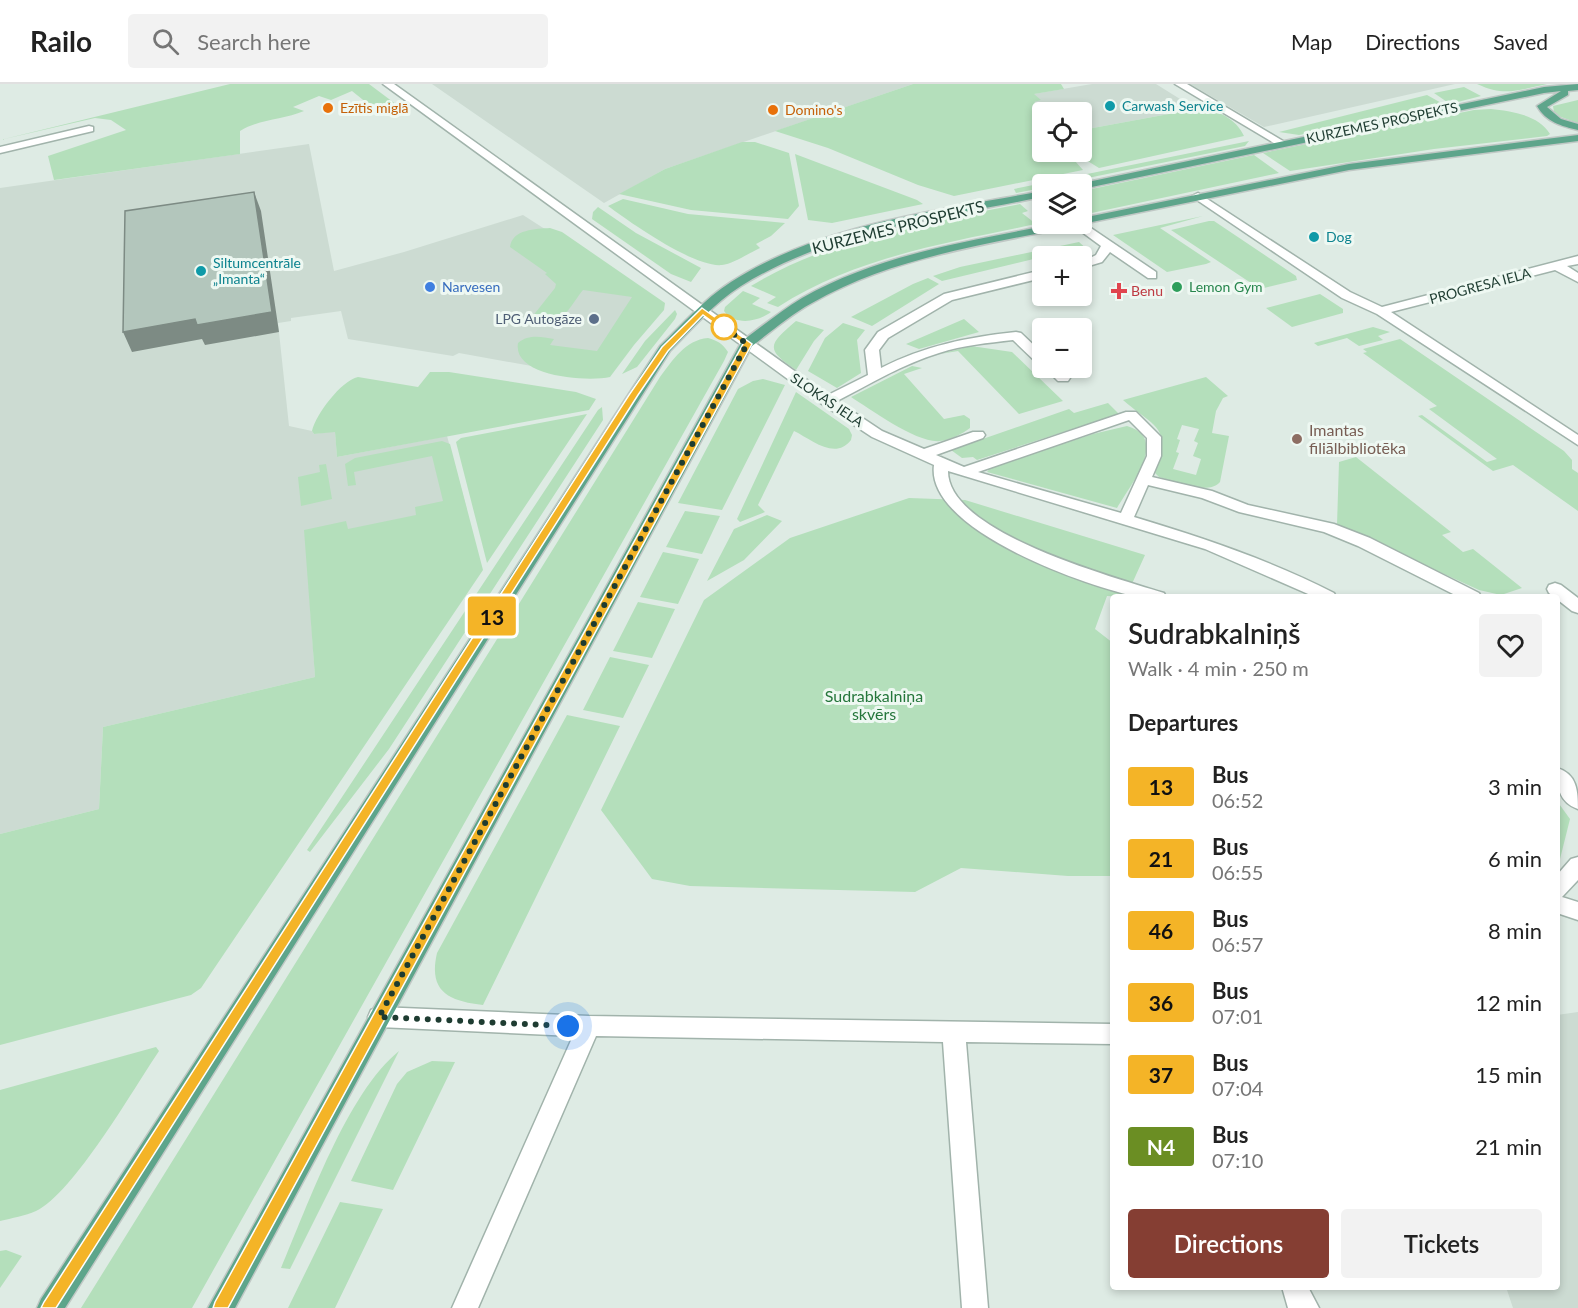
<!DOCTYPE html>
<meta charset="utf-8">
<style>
body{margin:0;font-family:Lato,sans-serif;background:#f2f2f2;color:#222;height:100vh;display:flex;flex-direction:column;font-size:22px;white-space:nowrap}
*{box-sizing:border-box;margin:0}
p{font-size:20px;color:#767676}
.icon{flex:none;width:33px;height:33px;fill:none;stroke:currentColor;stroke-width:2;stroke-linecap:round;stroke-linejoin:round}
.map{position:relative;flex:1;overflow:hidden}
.drawer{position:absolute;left:1110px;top:510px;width:450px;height:696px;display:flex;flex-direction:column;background:#fff;border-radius:6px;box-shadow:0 3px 9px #0003}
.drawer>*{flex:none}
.badge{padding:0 12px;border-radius:4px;font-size:21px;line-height:39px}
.controls{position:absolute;left:1032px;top:18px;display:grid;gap:12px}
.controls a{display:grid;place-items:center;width:60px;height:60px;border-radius:6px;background:#fff;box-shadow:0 3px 9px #0003;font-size:30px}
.you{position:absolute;width:30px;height:30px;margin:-15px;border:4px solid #fff;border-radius:50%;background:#1a73e8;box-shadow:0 0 0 9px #1a73e833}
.map>.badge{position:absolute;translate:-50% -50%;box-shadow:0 0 0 3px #fff}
h2{padding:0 18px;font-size:22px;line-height:54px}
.round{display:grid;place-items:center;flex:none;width:63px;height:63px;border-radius:6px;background:#f2f2f2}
.headline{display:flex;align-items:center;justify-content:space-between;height:102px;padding:0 18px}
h1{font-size:28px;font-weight:600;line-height:45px}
.cta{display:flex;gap:12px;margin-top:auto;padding:12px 18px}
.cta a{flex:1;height:69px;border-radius:6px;background:#853e33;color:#fff;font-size:24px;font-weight:600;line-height:69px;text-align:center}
.cta a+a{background:#f2f2f2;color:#222}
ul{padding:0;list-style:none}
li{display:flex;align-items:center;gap:18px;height:72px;padding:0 18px}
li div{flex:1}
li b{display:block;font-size:22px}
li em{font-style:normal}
li .badge{min-width:66px;font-weight:700;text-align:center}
header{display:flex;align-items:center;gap:36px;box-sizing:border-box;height:84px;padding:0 30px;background:#fff;border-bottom:2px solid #e0e0e0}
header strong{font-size:28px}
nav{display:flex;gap:33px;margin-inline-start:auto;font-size:21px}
.search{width:420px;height:54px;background:#f2f2f2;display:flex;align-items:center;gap:15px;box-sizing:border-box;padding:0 21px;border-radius:6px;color:#767676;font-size:22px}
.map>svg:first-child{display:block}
</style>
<header>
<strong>Railo</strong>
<div class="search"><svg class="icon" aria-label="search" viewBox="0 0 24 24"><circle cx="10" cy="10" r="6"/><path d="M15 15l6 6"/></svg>Search here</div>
<nav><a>Map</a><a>Directions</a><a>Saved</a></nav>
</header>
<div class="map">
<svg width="1578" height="1224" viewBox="0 0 1578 1224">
<rect width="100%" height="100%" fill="#deebe4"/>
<path fill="#ccdbd2" d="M 432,0 L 913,0 L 665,85 L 604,119 Z
M 1092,0 L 1156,0 L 1196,25 L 1082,46 L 1082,28 L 1049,28 L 1033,17 L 1040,16 L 1033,10 Z
M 1190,0 L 1455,0 L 1264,43 Z
M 309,60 L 334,187 L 404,168 L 523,131 L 643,208 L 587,292 L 459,269 L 453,272 L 348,255 L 341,227 L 291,234 L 291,237 L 278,239 L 289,342 L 312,347 L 314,350 L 335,347 L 337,373 L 447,352 L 467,426 L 306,459 L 315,593 L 103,643 L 99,725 L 0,750 L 0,104 Z
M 1578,928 L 1578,1224 L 1513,1224 L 1506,1203 L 1557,1203 L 1557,931 Z"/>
<path fill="#b4dfbb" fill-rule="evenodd" d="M 230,0 L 369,0 L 397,21 C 381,35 365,17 352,7 L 331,16 L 319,12 L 293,23 L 304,27 C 283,36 259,35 240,47 L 240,70 L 54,96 L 48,72 L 126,46 L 111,36 L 95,34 L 0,56 Z
M 913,0 L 1061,0 L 1064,5 L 1034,10 L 1041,16 L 1034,18 L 1049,28 L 1042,28 L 1042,68 L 1067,68 L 1083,86 L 954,112 L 918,101 L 828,64 L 775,47 Z
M 1477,0 L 1547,0 C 1518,6 1505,13 1477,0 Z
M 1464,3 L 1481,12 L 1450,20 L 1434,9 Z
M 1427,11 L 1445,21 L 1299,51 L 1279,48 Z
M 1578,16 L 1578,39 L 1561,33 L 1554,28 L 1553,22 Z
M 1196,25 C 1215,24 1236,34 1244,52 L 1099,84 L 1073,68 L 1082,68 L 1082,46 Z
M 1491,25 C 1511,27 1539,31 1550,50 L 1547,52 L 1434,65 L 1290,87 L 1263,69 L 1474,26 Z
M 1249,57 L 1245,62 L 1058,100 L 1042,100 L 1042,104 L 1016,109 L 1014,105 Z
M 742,58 L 755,58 L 789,69 L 799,122 L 788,135 L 691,126 L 619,110 L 665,85 Z
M 795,70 L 917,116 L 923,120 L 832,139 L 808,136 Z
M 1254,71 L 1279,89 L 1082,131 L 1082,107 Z
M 623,115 L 688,130 L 785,139 L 771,152 L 756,160 L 760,164 C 749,169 733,180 722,181 C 695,184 631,139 608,122 Z
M 1020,120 L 1028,127 L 1022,129 L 1036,140 C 947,159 855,173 778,223 L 767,219 L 776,213 L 751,202 C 831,153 929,138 1020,120 Z
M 598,123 L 636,149 L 701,184 L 691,198 L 671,190 L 592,135 L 593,128 Z
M 1203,132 L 1160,144 L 1211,178 L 1206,180 L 1167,188 L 1113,151 Z
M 1209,137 L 1214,137 L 1296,192 L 1297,196 L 1260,205 L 1171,146 Z
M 550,144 L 562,148 L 665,219 L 664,226 L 634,261 L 610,293 C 588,298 512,293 518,259 C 529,250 541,253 554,255 L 550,261 L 597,267 L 632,213 L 583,206 C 570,222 558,250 534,238 L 532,233 L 555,204 L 556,200 L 545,190 L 547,189 L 510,163 C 512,145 536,145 550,144 Z
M 1079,158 L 1090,168 L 1084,172 L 1075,165 L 942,197 L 933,192 L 960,183 Z
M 928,194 L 939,200 L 872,242 L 851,233 L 913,200 Z
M 743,207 L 760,214 L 752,220 L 771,228 C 758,238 735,242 724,227 L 725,223 Z
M 1320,210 L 1343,225 L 1343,229 L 1292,243 L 1266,224 Z
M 675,226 L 677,230 L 675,235 L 637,283 L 622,290 L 645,257 Z
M 964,235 L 979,248 L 919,265 L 906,260 Z
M 796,237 L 824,246 L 814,257 L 796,286 C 764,265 769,260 796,237 Z
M 843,239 L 865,246 L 857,256 L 861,289 L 837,304 L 808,287 L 825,254 Z
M 1373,243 L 1390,248 L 1378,252 L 1383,256 L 1359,262 L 1347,254 L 1318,262 L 1314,259 Z
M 708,254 C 718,257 722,259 728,268 L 724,277 L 192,1224 L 81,1224 L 660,293 C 673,276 685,256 708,254 Z
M 1400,255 L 1564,367 L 1572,376 L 1572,385 L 1578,389 L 1578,427 L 1513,381 L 1493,387 L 1418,332 L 1422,331 L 1487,378 L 1497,375 L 1429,325 L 1437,322 L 1363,269 L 1367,268 L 1363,265 Z
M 971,262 L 1012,268 L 1063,317 L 1019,330 L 958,267 L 940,270 Z
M 912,282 L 922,284 L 904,290 L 944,335 L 964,331 L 970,335 L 970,344 C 962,350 950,356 940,357 C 918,360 870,325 851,313 Z
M 430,288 L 449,288 L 576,308 L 596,315 L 589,326 L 337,373 L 335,348 L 314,350 L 312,347 C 316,330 341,297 358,293 L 418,303 Z
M 1206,293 L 1228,312 L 1223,314 L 1216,327 L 1212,349 L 1229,352 L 1220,398 C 1208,412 1174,397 1159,393 L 1155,389 C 1172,341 1156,345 1123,316 ZM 1182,341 L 1199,345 L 1194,357 L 1198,359 L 1193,372 L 1201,375 L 1196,391 L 1173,385 L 1179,369 L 1176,368 L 1180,356 L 1177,355 Z
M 763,295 L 785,301 L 722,426 L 678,419 L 738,305 L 753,297 Z
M 796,308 L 849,345 L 852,351 L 851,356 C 835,377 811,355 794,347 L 758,421 L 765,428 L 740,438 L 737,435 Z
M 1108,319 L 1119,330 L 977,376 L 973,373 L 962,374 L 951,366 L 1069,325 L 1074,329 Z
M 602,323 L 603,336 L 389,665 L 310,768 L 307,766 L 598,326 Z
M 587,330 L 487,479 L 456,358 L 461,354 Z
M 1127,342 C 1170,354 1130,401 1117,424 L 987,388 L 991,383 L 1093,350 Z
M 442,357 L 450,360 L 483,486 L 201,904 L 191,911 L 0,961 L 0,750 L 99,725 L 103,643 L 315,593 L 304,446 L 346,437 L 348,445 L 416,431 L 415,423 L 443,417 L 432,372 L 354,388 L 356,401 L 348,402 L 345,380 L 355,374 Z
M 1356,373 L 1451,448 L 1442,451 L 1463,468 L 1473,465 L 1522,504 L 1501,511 L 1479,506 L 1337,441 L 1339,378 Z
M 326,380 L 332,415 L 301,422 L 298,393 L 320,388 L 319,381 Z
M 909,414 L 965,416 L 1145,471 L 1126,513 L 1107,512 L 1095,545 L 1113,559 L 1113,792 L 1068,792 L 961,784 L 915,808 L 690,802 L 652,795 L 601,726 L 704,516 L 790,454 Z
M 685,427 L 720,432 L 702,470 L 666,463 Z
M 767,431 L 782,437 L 744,476 L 707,497 L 734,445 Z
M 663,468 L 699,475 L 678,520 L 640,513 Z
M 638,518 L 675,525 L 652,574 L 613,567 Z
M 610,573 L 649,581 L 623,634 L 583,626 Z
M 567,631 L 620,642 L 483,921 C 449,917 428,908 437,869 Z
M 1557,717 L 1570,735 L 1560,775 L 1557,775 Z
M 156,963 L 159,967 C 134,1004 73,1110 36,1127 C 25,1132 12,1134 0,1137 L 0,1006 Z
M 399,967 L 290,1185 L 281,1184 C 308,1121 347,1009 399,967 Z
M 432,977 L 455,978 L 393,1106 L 351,1097 L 397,1000 L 407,988 Z
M 340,1118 L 383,1125 L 335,1224 L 288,1224 Z
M 6,1166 L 22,1172 L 0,1204 L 0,1167 Z"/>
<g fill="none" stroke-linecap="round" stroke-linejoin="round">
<defs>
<path id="minor" d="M 383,0 L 394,0 L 828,311 L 868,291 L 865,266 L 878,248 L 944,210 L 1042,186 L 1042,194 L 952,216 L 888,254 L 879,266 L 881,284 C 924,262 968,253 1016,248 L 1021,249 L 1042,269 L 1042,280 L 1037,279 L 1013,256 C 988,259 963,261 939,269 C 903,280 870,300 837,317 L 882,347 L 924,365 L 973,348 L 983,348 L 985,351 L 983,354 L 936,371 L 964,383 L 1126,328 L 1136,328 L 1161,353 L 1161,372 L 1152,393 L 1212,407 L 1248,421 L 1334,440 L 1370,454 L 1479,509 L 1481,513 L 1459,513 L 1358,462 L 1324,448 L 1239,428 L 1202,414 L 1148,401 L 1134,433 C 1204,454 1269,476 1334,509 L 1336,513 L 1315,513 L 1205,465 L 948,387 C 947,449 1117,494 1164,509 L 1166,513 C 1157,513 1147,514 1139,513 C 1088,503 925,446 934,381 L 872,353 L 822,320 ZM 1129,336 L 1147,354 L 1147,372 L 1121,429 L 978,388 Z
M 1175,0 L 1187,0 L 1288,60 L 1279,62 Z
M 89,42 L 93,43 L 93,47 L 0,69 L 0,63 Z
M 1198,109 L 1350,208 L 1382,223 L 1578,172 L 1578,180 L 1567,182 L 1578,189 L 1578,198 L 1555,186 L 1391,228 L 1578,351 L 1578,361 L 1377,230 L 1342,214 L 1194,114 L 1192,112 Z
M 1082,138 L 1156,188 L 1156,194 L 1148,194 L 1110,168 L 1102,178 L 1082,184 L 1082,178 L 1096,171 L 1101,162 L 1071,140 Z
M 1045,284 L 1059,284 L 1070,294 L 1068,297 L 1058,297 Z
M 1555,499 L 1561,501 L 1578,514 L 1578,529 L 1572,527 L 1549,509 L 1547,505 L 1549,501 Z
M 1557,684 C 1577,690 1578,707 1578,725 C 1558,718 1557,701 1557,684 Z
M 1578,773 L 1578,796 L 1562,813 L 1578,818 L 1578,836 L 1557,829 L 1557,791 L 1571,775 Z
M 379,923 L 589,932 L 1113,940 L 1113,960 L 966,958 L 988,1224 L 962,1224 L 943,958 L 596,952 L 478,1224 L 452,1224 L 573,952 L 379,943 L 371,940 L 368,933 L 371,926 Z
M 1282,1203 L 1308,1203 L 1319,1224 L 1288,1224 Z"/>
<path id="major" d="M 1578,0 L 1578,6 L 1568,7 L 1568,11 L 1547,23 L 1561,35 L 1578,40 L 1578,46 C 1561,42 1546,38 1537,22 L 1561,7 L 1544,9 L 1082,105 L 1082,100 L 1078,100 L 1544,3 Z
M 1578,51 L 1578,57 L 1349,86 L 1082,140 L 1078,140 L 1082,140 L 1082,134 L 1349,80 Z
M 1042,107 L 1042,113 C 940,134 831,146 741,202 C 714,219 692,245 670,267 L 65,1224 L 37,1224 L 41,1215 L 660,262 C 683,240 704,215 731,198 C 823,139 938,127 1042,107 Z
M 1055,140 L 1076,140 L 1070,143 C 983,161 890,174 812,219 C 790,231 772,247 752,262 L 235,1224 L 208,1224 L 742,257 C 762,242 781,227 802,214 C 879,170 970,157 1055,140 Z"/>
</defs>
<use href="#minor" stroke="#a1b3ab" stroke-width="3"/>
<use href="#major" stroke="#c0c8c5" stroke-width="3"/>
<use href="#minor" fill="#fff" fill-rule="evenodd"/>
<use href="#major" fill="#5ea58b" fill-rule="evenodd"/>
</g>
<path fill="#7d8b84" d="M 254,108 L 261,127 L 279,248 L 205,261 L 202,255 L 132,268 L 123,248 Z"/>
<path fill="#b3c6bc" stroke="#7d8b84" stroke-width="1.5" d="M 254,108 L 272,228 L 197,241 L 195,235 L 123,248 L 125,127 Z"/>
<path fill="#f4b427" stroke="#fff" stroke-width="1.5" d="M 702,224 L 752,260 L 228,1224 L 213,1224 L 215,1218 L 743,260 L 703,231 L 668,267 L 638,311 L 56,1224 L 41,1224 L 44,1218 L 629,311 L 662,263 Z"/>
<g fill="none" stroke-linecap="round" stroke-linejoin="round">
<path stroke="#1e3c31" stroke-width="6" stroke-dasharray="0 10.8" d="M 568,942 L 379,933 L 747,260 L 717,238 L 724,243"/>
</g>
<g fill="#0f9aa8" stroke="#eef8f2" stroke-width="2">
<circle cx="1110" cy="22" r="6"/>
<circle cx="1314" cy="153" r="6"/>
<circle cx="201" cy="187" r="6"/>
</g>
<g fill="#e8710a" stroke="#eef8f2" stroke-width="2">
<circle cx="328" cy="24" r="6"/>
<circle cx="773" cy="26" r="6"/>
</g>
<circle fill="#3f7fe0" stroke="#eef8f2" stroke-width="2" cx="430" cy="203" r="6"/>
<circle fill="#2e9e5b" stroke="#eef8f2" stroke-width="2" cx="1177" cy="203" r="6"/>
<path fill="#e0444e" stroke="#eef8f2" stroke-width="2" d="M1116 198h6v6h6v6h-6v6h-6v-6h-6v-6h6z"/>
<circle fill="#5c6f8a" stroke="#eef8f2" stroke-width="2" cx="594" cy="235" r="6"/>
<circle fill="#fff" stroke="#f4b427" stroke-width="3" cx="724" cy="243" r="12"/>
<circle fill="#8d6e63" stroke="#eef8f2" stroke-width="2" cx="1297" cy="355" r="6"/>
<g text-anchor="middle" stroke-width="6" stroke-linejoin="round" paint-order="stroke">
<g font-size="14" fill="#0d838f" stroke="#eef8f2" text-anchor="start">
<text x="1122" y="27">Carwash Service</text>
<text x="1326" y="158">Dog</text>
<text x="213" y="184">Siltumcentrāle<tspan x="213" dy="16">„Imanta“</tspan></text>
</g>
<g font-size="14" fill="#c56008" stroke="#eef8f2" text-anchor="start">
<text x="340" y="29">Ezītis miglā</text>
<text x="785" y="31">Domino's</text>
</g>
<g font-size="14" fill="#1e3c31" stroke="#eef8f2">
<text transform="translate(1382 39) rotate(-12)" y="5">KURZEMES PROSPEKTS</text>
<text transform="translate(1480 202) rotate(-15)" y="5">PROGRESA IELA</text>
<text transform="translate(827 316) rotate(34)" y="5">SLOKAS IELA</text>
</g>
<g font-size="14" fill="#366cbe" stroke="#eef8f2" text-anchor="start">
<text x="442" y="208">Narvesen</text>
</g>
<g font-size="14" fill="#27864d" stroke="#eef8f2" text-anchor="start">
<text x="1189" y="208">Lemon Gym</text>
</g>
<g font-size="14" fill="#be3a42" stroke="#eef8f2" text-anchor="start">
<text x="1131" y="212">Benu</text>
</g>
<g font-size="14" fill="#4e5e75" stroke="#eef8f2" text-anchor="end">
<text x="582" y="240">LPG Autogāze</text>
</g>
<g font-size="16" fill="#1e3c31" stroke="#eef8f2">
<text transform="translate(898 143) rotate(-14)" y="6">KURZEMES PROSPEKTS</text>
</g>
<g font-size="16" fill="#785e54" stroke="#eef8f2" text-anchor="start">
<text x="1309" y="352">Imantas<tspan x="1309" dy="18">filiālbibliotēka</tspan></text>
</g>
<g font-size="16" fill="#25763b" stroke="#eef8f2">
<text x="874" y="618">Sudrabkalniņa<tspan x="874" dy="18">skvērs</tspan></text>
</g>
</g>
</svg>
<div class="controls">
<a><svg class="icon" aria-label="locate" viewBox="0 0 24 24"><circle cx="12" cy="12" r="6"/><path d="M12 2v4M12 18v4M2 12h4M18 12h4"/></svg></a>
<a><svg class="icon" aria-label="layers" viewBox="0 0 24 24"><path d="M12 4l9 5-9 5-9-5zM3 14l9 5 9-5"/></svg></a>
<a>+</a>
<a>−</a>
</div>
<div class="you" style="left:568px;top:942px"></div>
<b class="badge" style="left:492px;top:532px;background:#f4b427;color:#111">13</b>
<section class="drawer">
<div class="headline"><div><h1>Sudrabkalniņš</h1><p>Walk · 4 min · 250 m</p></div><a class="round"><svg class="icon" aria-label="heart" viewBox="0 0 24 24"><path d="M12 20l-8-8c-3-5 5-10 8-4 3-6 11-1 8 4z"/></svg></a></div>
<h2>Departures</h2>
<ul>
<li><span class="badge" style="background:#f4b427;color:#111">13</span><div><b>Bus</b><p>06:52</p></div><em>3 min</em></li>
<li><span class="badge" style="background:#f4b427;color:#111">21</span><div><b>Bus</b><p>06:55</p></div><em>6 min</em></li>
<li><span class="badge" style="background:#f4b427;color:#111">46</span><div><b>Bus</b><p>06:57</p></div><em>8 min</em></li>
<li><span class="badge" style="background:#f4b427;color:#111">36</span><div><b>Bus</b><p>07:01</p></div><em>12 min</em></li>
<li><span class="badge" style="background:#f4b427;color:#111">37</span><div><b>Bus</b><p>07:04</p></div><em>15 min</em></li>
<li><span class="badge" style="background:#6b8e23;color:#fff">N4</span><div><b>Bus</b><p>07:10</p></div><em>21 min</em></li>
</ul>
<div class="cta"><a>Directions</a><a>Tickets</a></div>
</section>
</div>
